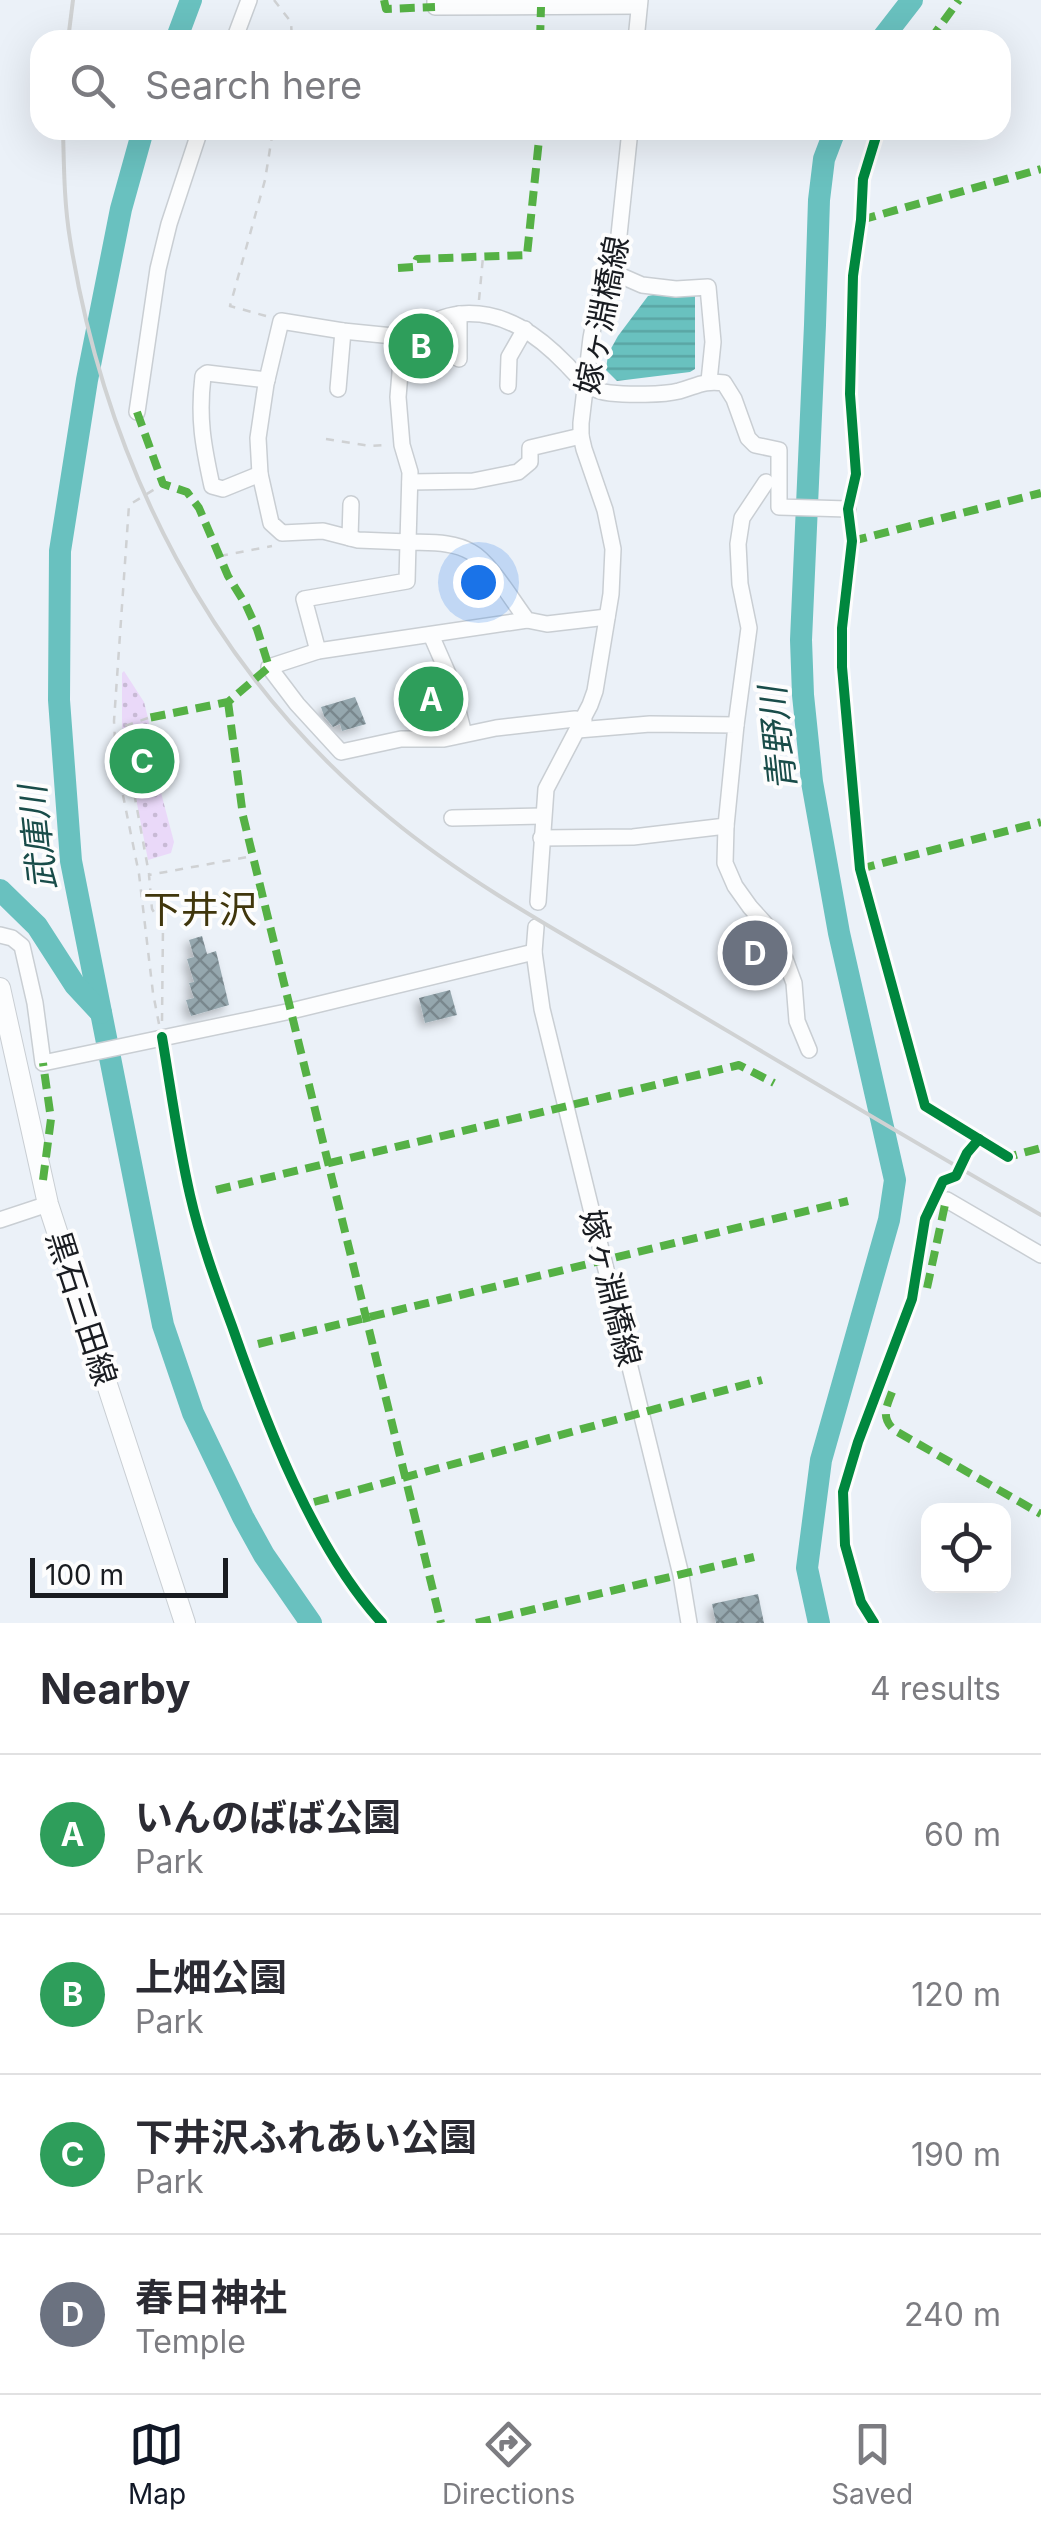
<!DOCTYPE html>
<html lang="en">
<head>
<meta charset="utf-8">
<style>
	:root { --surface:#fff; --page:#f2f2f3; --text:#2b2b33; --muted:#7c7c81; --line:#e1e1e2; --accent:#111827 }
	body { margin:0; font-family:Inter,"Noto Sans JP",sans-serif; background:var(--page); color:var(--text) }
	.controls { position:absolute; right:30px; bottom:30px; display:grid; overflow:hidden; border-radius:20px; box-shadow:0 10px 40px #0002 }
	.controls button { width:90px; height:90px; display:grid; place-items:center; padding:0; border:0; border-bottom:2px solid var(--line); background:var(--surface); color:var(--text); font:50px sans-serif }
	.scale { position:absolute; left:30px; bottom:25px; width:198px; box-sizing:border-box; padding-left:10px; border:5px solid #191c21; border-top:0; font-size:28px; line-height:35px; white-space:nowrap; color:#191c21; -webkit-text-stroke:8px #fdfdfd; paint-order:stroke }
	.you { position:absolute; left:478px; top:582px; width:35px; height:35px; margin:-25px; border:8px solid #fff; border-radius:50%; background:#1a73e8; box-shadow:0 0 0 15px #1a73e833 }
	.badge { display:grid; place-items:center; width:65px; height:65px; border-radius:50%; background:var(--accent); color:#fff; font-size:32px; font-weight:700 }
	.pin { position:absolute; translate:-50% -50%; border:5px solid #fff; box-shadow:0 2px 10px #0006 }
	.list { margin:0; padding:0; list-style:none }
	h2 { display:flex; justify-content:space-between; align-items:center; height:130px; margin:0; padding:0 40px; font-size:42px }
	h2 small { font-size:32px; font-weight:400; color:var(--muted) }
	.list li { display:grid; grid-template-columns:65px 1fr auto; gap:30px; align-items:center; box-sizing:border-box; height:160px; padding:0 40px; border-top:2px solid var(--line) }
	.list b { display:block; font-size:38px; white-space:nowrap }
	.list p { margin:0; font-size:32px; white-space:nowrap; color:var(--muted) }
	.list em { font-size:32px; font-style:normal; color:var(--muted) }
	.icon { flex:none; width:55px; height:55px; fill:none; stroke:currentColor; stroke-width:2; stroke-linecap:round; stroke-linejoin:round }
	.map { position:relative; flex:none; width:1041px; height:1623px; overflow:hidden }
	.search { position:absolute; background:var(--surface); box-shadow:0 10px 40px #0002; left:30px; right:30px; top:30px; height:110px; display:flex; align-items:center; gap:25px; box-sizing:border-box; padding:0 35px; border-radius:30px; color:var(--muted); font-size:38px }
	.sheet { height:770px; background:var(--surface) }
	nav { display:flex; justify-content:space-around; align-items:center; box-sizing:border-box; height:140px; border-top:2px solid var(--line); background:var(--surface); font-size:28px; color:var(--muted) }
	nav a { display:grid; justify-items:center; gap:5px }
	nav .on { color:var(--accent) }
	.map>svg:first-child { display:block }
	.grass { fill:url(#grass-dots) }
	.water { fill:url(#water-rules) }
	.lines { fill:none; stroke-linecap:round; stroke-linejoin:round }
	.river { stroke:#69c1bf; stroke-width:22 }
	.building { fill:url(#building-cross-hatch); filter:url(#shadow) }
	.minor-casing { stroke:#c9ced3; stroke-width:18 }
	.major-casing { stroke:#c9ced3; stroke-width:22 }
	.path { stroke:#cfd1d3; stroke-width:2.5; stroke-dasharray:8 8; stroke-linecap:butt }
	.minor { stroke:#fcfdfe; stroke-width:15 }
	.major { stroke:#fcfdfe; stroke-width:20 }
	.rail { stroke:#d0d2d3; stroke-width:4 }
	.quiet { stroke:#55b145; stroke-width:8; stroke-dasharray:15 8; stroke-linecap:butt }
	.cycleway-casing { stroke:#fdfdfd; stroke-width:16 }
	.cycleway { stroke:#00873e; stroke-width:10 }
	.labels { text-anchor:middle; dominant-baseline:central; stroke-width:8; stroke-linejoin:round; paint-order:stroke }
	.street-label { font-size:32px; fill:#191c21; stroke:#fdfdfd }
	.water-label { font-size:35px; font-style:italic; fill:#194c49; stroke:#fdfdfd }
	.quarter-label { font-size:38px; fill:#40360c; stroke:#fdfdfd }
</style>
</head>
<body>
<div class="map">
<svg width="1041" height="1623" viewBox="0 0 1041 1623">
	<defs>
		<pattern id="grass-dots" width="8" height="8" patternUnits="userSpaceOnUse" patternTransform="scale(2.5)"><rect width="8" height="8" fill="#ead9f9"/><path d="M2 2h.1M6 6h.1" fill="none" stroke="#c8bad5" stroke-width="1.8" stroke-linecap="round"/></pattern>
		<pattern id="water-rules" width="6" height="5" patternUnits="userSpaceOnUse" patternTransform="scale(2.5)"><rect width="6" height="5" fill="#69c1bf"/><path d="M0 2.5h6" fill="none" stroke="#5aa5a4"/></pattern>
		<pattern id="building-cross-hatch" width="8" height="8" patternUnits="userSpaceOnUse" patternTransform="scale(2.5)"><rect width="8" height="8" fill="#95a7ae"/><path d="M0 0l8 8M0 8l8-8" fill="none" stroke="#79878d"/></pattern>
		<filter id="shadow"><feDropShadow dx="-4.5" dy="4.5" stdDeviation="5" flood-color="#0004"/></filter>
	</defs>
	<rect width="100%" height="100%" fill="#ebf1f8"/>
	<!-- grass -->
	<polygon class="grass" points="124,671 144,702 148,718 159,785 174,842 171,853 148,860 122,727 122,673"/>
	<!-- water -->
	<polygon class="water" points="658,294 695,296 695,369 690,372 617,381 606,370 608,354 618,336 648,296"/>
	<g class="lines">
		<!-- river -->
		<g class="river">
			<polyline points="176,40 191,0"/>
			<polyline points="881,40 912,0"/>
			<polyline points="143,130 121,209 87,380 60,551 59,700 71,861 163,1325 193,1413 243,1517 264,1555 311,1623"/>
			<polyline points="0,890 37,926 75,985 101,1013"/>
			<polyline points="819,1623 807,1568 821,1460 889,1220 895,1180 839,933 812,782 803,695 801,640 815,325 819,200 824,159 835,130"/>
		</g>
	</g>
	<!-- building -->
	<g class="building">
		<polygon points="355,697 366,724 342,731 340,724 333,727 324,716 321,707"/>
		<polygon points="202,936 207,954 216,951 229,1005 191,1016 186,1000 194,998 189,983 194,982 187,959 194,957 189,940"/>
		<polygon points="450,990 457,1015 425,1023 419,998"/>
		<polygon points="758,1594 764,1623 716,1623 712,1604"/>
	</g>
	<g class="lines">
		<!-- minor casing -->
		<g class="minor-casing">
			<g id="minor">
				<polyline points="435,0 435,7 639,6"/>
				<polyline points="234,40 249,0"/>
				<polyline points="636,40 640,0"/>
				<polyline points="610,271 642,285 676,289 708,287 713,342 709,381"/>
				<polygon points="281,321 343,331 403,337 398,397 402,445 410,472 408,542 358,540 323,531 282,533 271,523 260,474 258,438 266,384"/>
				<path d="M403,337C421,328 440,316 460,314C504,310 538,335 567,365C580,379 590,391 610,393C628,395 663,395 679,391C697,386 704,380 724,383L734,399L748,438L755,445L779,450V507L848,509"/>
				<polyline points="459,359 459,314"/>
				<polyline points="508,386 509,357 525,329"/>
				<polyline points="338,389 343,331"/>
				<polyline points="137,412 158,269 169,224 200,130"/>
				<path d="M260,474L223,489L212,486C203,445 198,418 203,376L207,373L267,380"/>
				<polyline points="410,482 473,481 518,472 530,462 530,448 581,436"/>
				<polyline points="350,538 351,504"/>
				<polyline points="527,620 318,651 269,667 297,704 341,752 401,739 444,739 496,728 575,719 584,720"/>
				<polyline points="431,635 449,676 464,734"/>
				<path d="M318,651L304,599L407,581L408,542C428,543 453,541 471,552C490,562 513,602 527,620L547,624L607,617"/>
				<polyline points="736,725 749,628 740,584 738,544 742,518 766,482"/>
				<polyline points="452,818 543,816"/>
				<polyline points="726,826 725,863 735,886 750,907 777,937 794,983 797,1021 809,1050"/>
				<polyline points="541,838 633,837 726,826 736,725 650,724 578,730"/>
				<polyline points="538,902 546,789 590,705 595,691 611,594 613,549 605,510 584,449 581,436 581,423 591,338 596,312 619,235 630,130"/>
				<polyline points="536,927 534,952 542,1009 681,1575 689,1623"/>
				<polyline points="0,935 12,938 22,946 35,1003 43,1063 291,1011 534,952"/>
				<polyline points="947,1200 1041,1255"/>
				<polyline points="0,1220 48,1204"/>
			</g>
		</g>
		<!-- major casing -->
		<g class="major-casing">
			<polyline id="major" points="0,988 48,1204 185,1623"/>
		</g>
		<!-- path -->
		<g class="path">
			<polyline points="274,0 291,22 292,40"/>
			<polyline points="479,300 483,257"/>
			<polyline points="266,316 230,306 265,180 273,130"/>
			<polyline points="326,439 371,446 386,445"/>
			<polyline points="220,556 272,546"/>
			<polyline points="148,718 122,727 149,874"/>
			<polyline points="752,933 753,945"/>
			<polyline points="162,1021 163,926 152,909 149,875 253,856"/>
			<polyline points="159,1024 153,993 139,874 116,761 114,721 129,505 163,484"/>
			<path d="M164,1051C173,1099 179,1147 190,1194C199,1238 216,1282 231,1325C265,1421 313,1548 382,1623"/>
		</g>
		<!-- minor -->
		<use href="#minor" class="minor"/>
		<!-- major -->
		<use href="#major" class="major"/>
		<!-- rail -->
		<g class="rail">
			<polyline points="68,40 73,0"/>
			<path d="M63,130C64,166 64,203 70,239C106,464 211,673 390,818C476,889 576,941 672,998C795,1071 917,1144 1041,1215"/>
		</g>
		<!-- quiet -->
		<g class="quiet">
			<polyline points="384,0 386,9 435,7"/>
			<polyline points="540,40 541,7"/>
			<polyline points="930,40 959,0"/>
			<polyline points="861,220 1041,169"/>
			<polyline points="398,268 414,267 417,259 527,255 540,130"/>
			<polyline points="137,412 163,484 187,492 199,508 228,576 246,605 257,629 269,667 228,702 148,718"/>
			<polyline points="852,541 1041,493"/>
			<polyline points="228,702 243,816 441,1623"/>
			<polyline points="860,869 1041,822"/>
			<polyline points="1003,1154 1008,1157 1041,1148"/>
			<polyline points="43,1180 51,1119 43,1063"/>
			<polyline points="216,1190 739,1065 774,1083"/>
			<polyline points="927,1288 946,1200"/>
			<polyline points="258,1344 848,1201"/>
			<path d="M892,1392C886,1408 881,1417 894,1430L1041,1514"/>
			<polyline points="314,1502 762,1380"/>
			<polyline points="476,1623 754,1557"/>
		</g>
		<!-- cycleway casing -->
		<g class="cycleway-casing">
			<g id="cycleway">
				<polyline points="878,130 863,179 861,220 853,276 850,394 856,474 848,509 852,541 842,628 842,667 860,869 925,1106 1008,1157"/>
				<path d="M162,1037C171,1090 178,1143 190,1195C200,1239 216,1283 232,1326C265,1421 313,1548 382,1623"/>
				<polyline points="874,1623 861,1602 845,1545 843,1492 858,1442 912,1299 925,1219 943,1181 956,1176 967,1153 979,1139"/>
			</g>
		</g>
		<!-- cycleway -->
		<use href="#cycleway" class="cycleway"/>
	</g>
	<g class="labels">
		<!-- street labels -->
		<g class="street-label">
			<text transform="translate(602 315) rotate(-79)">嫁ヶ淵橋線</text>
			<text transform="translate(611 1288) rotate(76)">嫁ヶ淵橋線</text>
			<text transform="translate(82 1308) rotate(72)">黒石三田線</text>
		</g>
		<!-- water labels -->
		<g class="water-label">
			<text transform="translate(777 739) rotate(-96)">青野川</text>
			<text transform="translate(37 838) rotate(-96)">武庫川</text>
		</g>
		<!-- quarter labels -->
		<g class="quarter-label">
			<text x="200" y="909">下井沢</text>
		</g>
	</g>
</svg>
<div class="controls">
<button><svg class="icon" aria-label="locate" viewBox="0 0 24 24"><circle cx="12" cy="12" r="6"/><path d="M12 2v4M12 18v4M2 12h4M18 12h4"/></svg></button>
</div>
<div class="scale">100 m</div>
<div class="you"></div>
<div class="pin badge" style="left:431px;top:699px;background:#2e9e5b">A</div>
<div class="pin badge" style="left:421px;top:346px;background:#2e9e5b">B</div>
<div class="pin badge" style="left:142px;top:761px;background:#2e9e5b">C</div>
<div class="pin badge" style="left:755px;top:953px;background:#6b7280">D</div>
<div class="search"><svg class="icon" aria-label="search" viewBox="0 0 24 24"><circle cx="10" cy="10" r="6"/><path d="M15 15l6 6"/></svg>Search here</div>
</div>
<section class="sheet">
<h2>Nearby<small>4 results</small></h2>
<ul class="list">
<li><span class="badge" style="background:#2e9e5b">A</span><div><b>いんのばば公園</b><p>Park</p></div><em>60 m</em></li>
<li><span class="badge" style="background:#2e9e5b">B</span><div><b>上畑公園</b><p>Park</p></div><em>120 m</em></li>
<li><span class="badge" style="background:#2e9e5b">C</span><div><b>下井沢ふれあい公園</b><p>Park</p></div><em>190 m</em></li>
<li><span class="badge" style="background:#6b7280">D</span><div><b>春日神社</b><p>Temple</p></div><em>240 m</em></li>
</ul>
</section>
<nav>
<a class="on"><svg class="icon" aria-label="map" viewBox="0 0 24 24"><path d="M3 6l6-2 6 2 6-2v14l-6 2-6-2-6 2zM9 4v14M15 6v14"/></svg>Map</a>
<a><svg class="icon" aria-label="directions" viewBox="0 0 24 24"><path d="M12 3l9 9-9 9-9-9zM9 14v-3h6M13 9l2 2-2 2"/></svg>Directions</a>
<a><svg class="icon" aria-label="saved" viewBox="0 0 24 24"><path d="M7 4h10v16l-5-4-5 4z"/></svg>Saved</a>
</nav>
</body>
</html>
